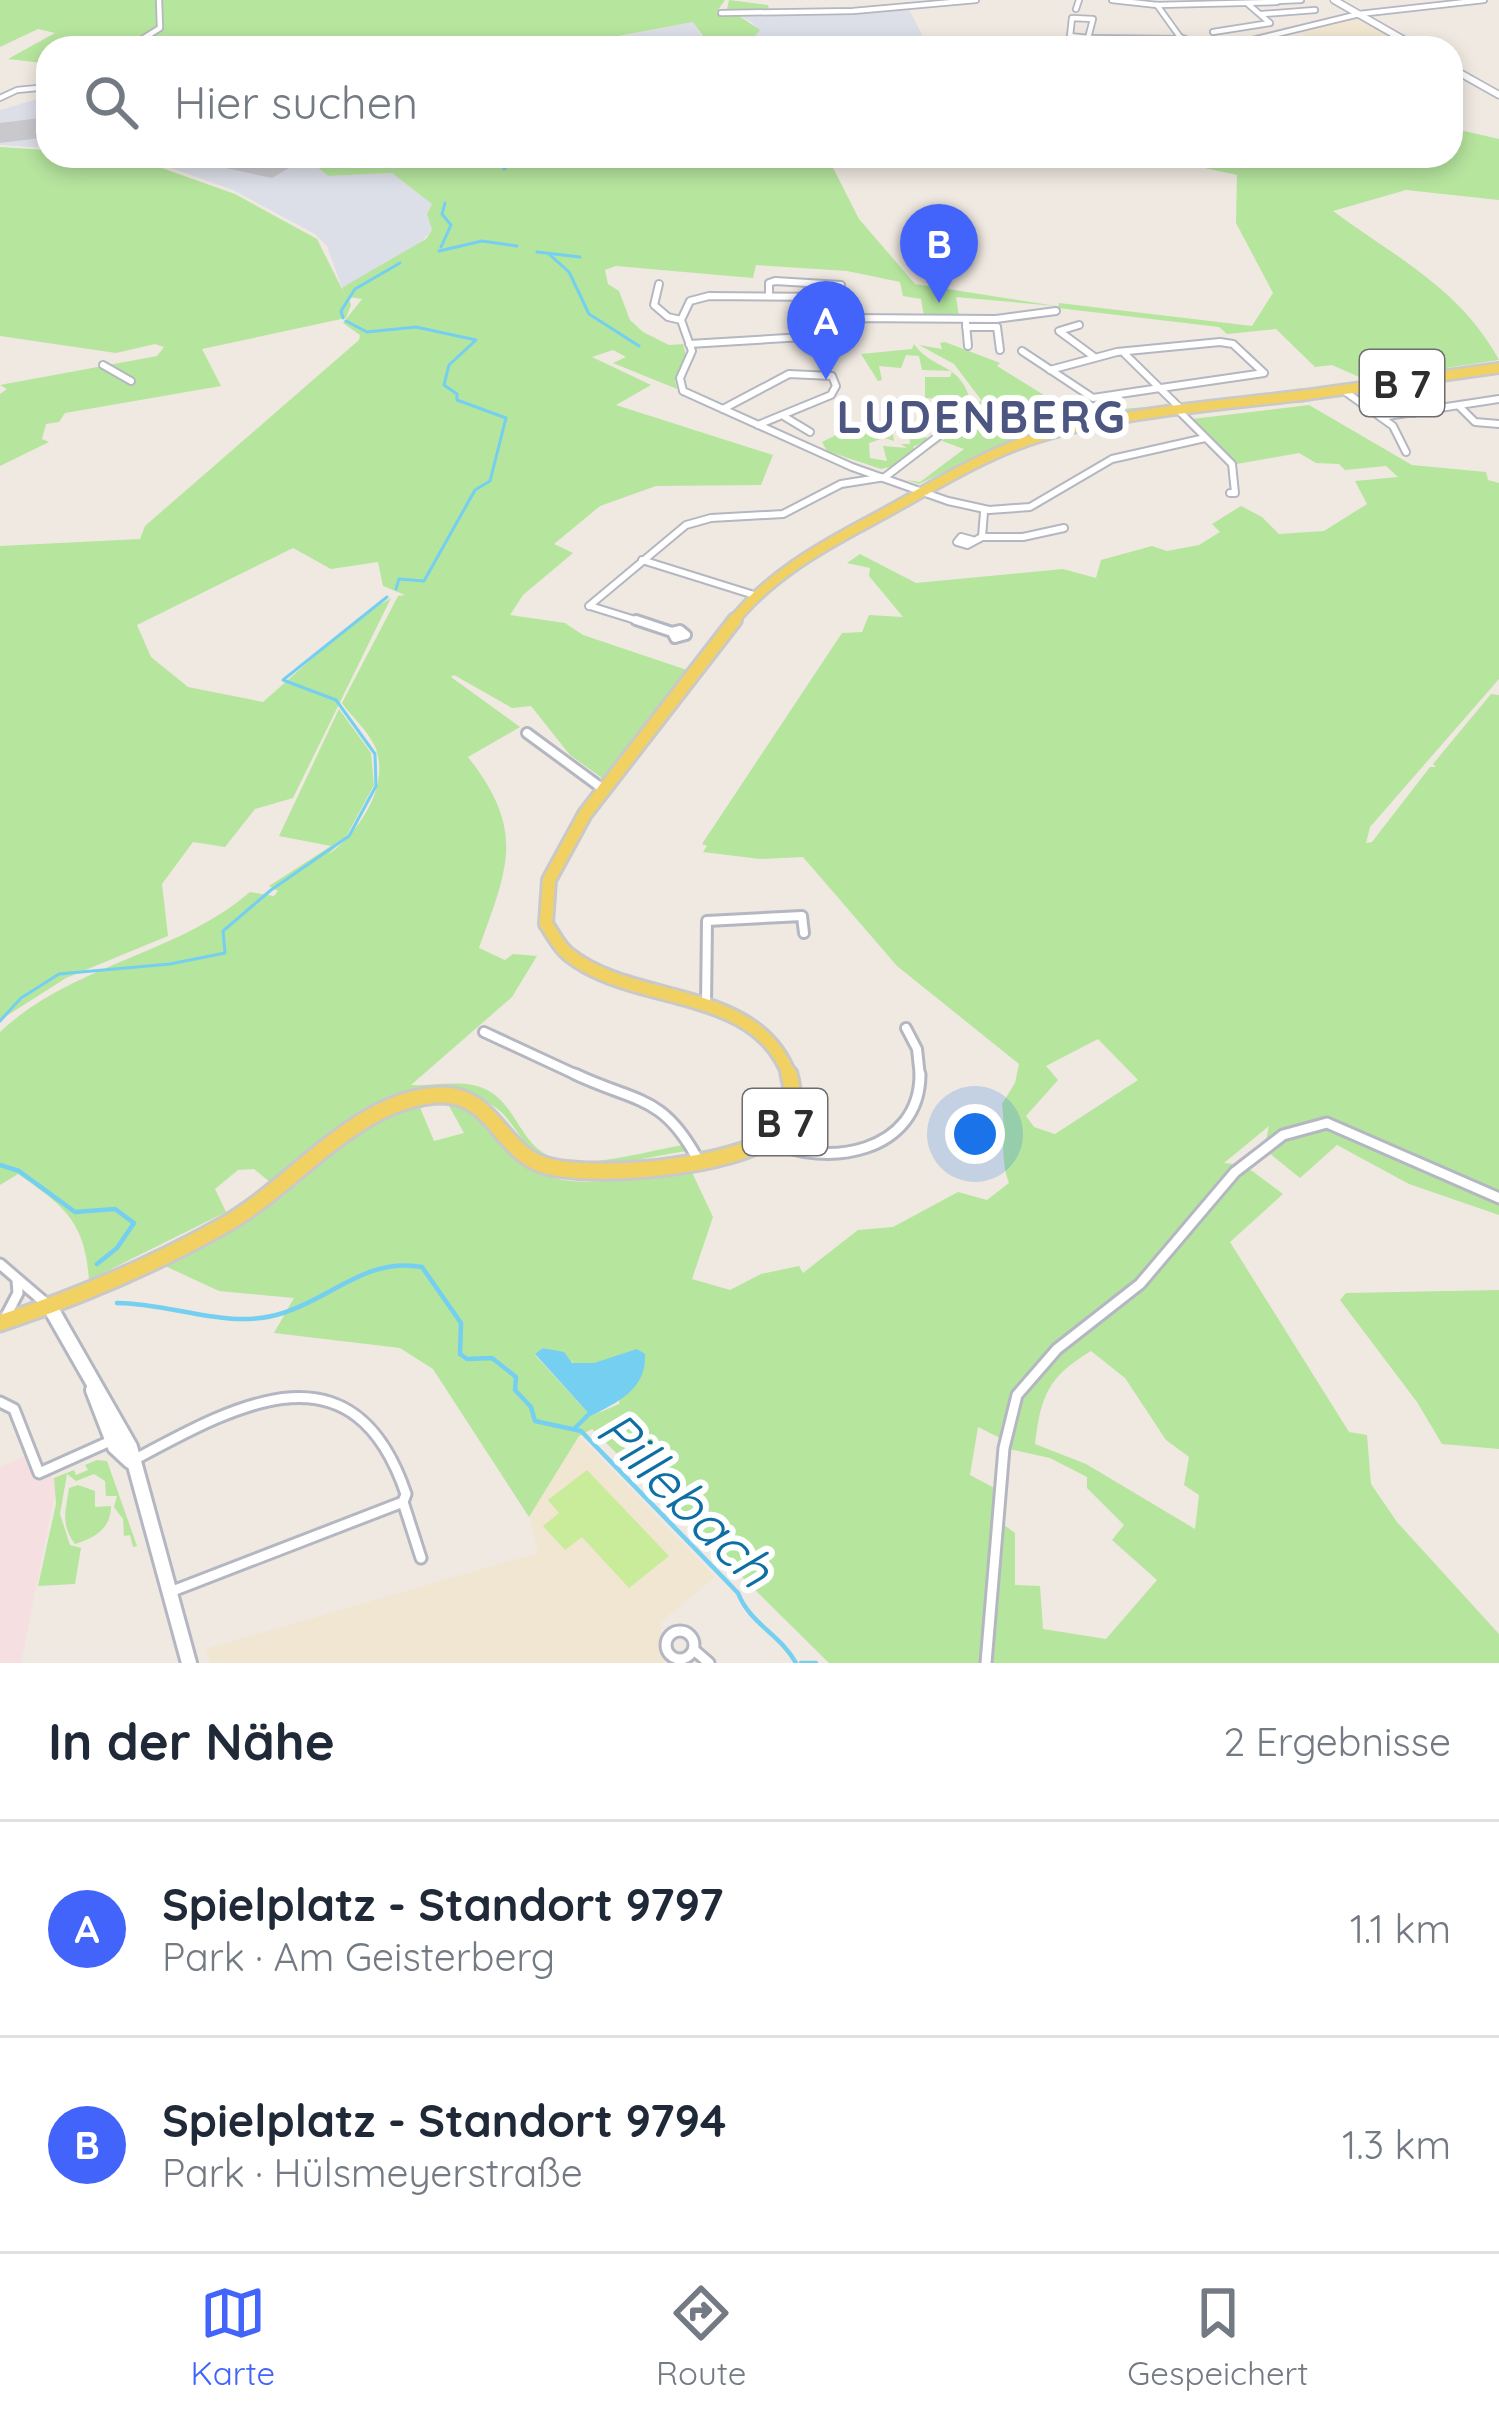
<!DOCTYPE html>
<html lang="de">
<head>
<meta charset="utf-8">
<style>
	:root { --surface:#fff; --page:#f6f6f7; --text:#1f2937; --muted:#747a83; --line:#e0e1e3; --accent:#4264fb }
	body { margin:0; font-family:Quicksand,sans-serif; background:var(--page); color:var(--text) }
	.you { position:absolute; left:975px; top:1134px; width:42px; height:42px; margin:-30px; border:9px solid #fff; border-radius:50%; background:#1a73e8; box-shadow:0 0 0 18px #1a73e833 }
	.badge { display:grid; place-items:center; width:78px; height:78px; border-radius:50%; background:var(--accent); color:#fff; font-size:39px; font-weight:700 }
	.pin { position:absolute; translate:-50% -99px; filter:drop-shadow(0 3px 6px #0008) }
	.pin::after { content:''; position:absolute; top:63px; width:42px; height:36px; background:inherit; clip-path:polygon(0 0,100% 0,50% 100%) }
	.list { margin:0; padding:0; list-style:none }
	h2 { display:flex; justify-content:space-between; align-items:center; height:156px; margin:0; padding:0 48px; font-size:51px }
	h2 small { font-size:39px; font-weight:400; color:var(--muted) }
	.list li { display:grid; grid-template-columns:78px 1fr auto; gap:36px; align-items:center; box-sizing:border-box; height:216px; padding:0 48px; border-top:3px solid var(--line) }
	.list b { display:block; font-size:45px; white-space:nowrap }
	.list p { margin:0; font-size:39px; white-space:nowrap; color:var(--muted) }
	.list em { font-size:39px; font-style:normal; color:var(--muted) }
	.icon { flex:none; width:66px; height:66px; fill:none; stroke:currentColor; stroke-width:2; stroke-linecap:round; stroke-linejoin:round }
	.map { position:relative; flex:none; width:1499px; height:1663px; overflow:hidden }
	.search { position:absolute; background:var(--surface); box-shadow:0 6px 18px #0003; left:36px; right:36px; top:36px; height:132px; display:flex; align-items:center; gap:30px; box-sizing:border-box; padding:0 42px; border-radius:36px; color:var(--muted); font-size:45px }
	.sheet { height:588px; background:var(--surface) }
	nav { display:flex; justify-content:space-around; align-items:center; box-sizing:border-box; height:168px; border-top:3px solid var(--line); background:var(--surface); font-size:33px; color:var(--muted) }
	nav a { display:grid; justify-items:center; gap:6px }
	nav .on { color:var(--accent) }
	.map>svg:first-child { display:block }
	.education { fill:#f0e6d1 }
	.medical { fill:#f5dfe0 }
	.airport { fill:#dcdee8 }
	.green { fill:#b6e59e; fill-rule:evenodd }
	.pitch { fill:#c9ec9a }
	.water { fill:#75cff0 }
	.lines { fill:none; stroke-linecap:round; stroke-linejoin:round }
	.stream-far1 { stroke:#75cff0; stroke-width:3 }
	.stream { stroke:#75cff0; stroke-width:4.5 }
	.runway { fill:#c9c8cc; fill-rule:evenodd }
	.minor-far3-casing { stroke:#b4b7c1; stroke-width:8 }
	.minor-far2-casing { stroke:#b4b7c1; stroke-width:10 }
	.minor-far1-casing { stroke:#b4b7c1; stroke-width:14 }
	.minor-casing { stroke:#b4b7c1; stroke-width:15 }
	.tertiary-casing { stroke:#b4b7c1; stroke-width:9 }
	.secondary-casing { stroke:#b4b7c1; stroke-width:20 }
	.primary-far2-casing { stroke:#c9c9c9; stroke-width:14 }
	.primary-far1-casing { stroke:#c9c9c9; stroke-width:18 }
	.primary-casing { stroke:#c9c9c9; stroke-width:21 }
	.minor-far3 { stroke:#fff; stroke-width:4.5 }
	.minor-far2 { stroke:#fff; stroke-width:6 }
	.minor-far1 { stroke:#fff; stroke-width:8 }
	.minor { stroke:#fff; stroke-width:9 }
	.tertiary { stroke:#fff; stroke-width:6 }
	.secondary { stroke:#fff; stroke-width:14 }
	.primary-far2 { stroke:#f2d163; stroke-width:9 }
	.primary-far1 { stroke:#f2d163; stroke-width:12 }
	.primary { stroke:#f2d163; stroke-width:15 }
	.labels { text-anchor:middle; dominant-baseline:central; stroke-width:12; stroke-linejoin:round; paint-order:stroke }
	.shield { fill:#fff; stroke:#6d6d6d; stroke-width:3 }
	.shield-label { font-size:39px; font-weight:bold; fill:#2e2e2e }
	.far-district-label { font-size:45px; font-weight:bold; letter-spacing:3px; fill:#4d5680; stroke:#fff }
	.near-water-label { font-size:54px; font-style:italic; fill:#0d6fa3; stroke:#fff }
</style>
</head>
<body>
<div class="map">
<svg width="1499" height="1663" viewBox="0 0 1499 1663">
	<rect width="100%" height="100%" fill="#efe9e1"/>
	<!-- education -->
	<g class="education">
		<polygon points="1358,18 1397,41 1367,48 1327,48 1298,31"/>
		<polygon points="579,1436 715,1577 660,1623 664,1663 210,1663 206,1649 538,1553 529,1517"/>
	</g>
	<!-- medical -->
	<polygon class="medical" points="27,1455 53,1478 56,1487 21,1663 0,1663 0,1467"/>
	<!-- airport -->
	<g class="airport">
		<polygon points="907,6 929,48 561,48 693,22 701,35 751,41 753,23 736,14"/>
		<polygon points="48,96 48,148 0,145 0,110"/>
		<polygon points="137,156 304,156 328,176 392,173 432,204 427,214 432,230 416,248 342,288 327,246 315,234 233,190"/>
	</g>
	<!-- green -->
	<g class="green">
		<polygon points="0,0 158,0 159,27 139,43 163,27 160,0 725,0 716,13 726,14 729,0 768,5 770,13 736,14 760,30 751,41 705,39 693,22 555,48 130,48 134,44 118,48 48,48 48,74 38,73 43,63 8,59 55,33 38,29 0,47"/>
		<path d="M1451,128L1499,139V200L1406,190L1333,211C1395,257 1460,288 1499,360L1366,380L1332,365L1315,367L1276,329L1227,334L1219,327L1058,308L1059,303L1252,326L1273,293L1236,223L1237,175L1150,156H1451Z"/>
		<path d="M0,147L48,150V156L131,157L235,194L317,239L346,297L342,288L350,283L426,239L432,230L427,214L432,204L392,173L328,176L304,156H827L859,219L915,284L1056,306L956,297L959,317L924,316L921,299L903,296L900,282L847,271L756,265L753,278L616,266L605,270L608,284L619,291L630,320L643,332L669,345L683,344L687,360L675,380L677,389L613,363L626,357L613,350L592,357L651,385L616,405L773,455L761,485L656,486L600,506L554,544L573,553L523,595L510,615L565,623L583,635L687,670L602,778L570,755L531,706L512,708L454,675L451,677L520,727L468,757C526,831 508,867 479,948L505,960L513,954L537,956L512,997L411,1085C429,1086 453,1081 473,1085C517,1094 516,1145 554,1158C585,1170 651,1150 684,1145L687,1151C644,1157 583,1176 542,1157C521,1147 513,1117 492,1105C406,1052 322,1140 262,1192L270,1182L254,1169L238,1170L215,1189L226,1212L89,1280C85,1221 64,1206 18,1174L0,1185V1032C72,964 177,955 250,892L274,896L278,891L269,886L331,846L279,836L339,709L371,753L374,785L347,835L328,855C357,834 390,788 376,749C371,734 352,717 342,703L398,596L405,595L383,586L378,562L331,569L293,548L137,625L151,657L188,687L263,702L358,618L391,598L293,798L255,809L225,847L193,842L162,884L168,936L66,978L0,1020V546L140,539L145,526L359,340L360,335L343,323L362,299L348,297L351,305L346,318L202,349L221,386L65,413L59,422L46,424L42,439L49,442L0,466V394L7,389L0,385L157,356L164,347L155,344L116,353L0,336Z"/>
		<polygon points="945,342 1000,363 997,366 1073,413 1170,405 999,447 919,484 907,480 920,482 964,449 942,441 897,469 946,438 950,410 982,401 954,364 919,345 942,349 940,343"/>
		<path d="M914,344C933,371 960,361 971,402L953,407L947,399L925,398V377H950L952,371L922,370L919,356L906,355L901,368L879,366L882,380L878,381L861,354L912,349Z"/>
		<path d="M1309,405L1412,465L1486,472L1488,480L1499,483V679L1370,827L1366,843L1372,842L1430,767H1436L1433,764L1491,694L1499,695V1215L1409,1184L1337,1145L1300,1178L1264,1149L1269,1126L1224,1163L1244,1165L1283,1194L1230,1242L1349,1432L1367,1435L1371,1484L1397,1522L1499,1634V1663H829L592,1429L579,1436L529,1517L433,1369L400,1348L274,1333L294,1298L219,1291L165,1266L269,1207L366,1126L419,1105L434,1141L464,1133L448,1104C486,1111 500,1146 529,1167C570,1196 644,1174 690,1168L713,1217L692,1279L730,1290L761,1274L799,1266L803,1273L858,1230L893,1227L958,1192L987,1200L1009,1183C999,1156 1006,1132 1002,1104L1015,1083L1019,1064L897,966L803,857L760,859L703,852L707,846L702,844L842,633L862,632L869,615L903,617L869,576L870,568L847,563L860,554L916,583L1063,569L1096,578L1101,560L1152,546L1167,551L1199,545L1220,532L1212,524L1241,506L1262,517L1279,534L1324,531L1367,504L1355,481L1398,477L1386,466L1345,470L1339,464L1316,463L1299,453L1237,464L1192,419ZM1098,1039L1138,1080L1055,1134L1034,1127L1026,1116L1058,1080L1046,1066ZM543,1348C558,1349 558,1357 571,1362C587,1368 609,1360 624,1356L619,1404L591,1416L535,1355ZM1091,1351L1125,1378L1166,1440L1189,1457L1184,1485L1199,1495L1195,1529L1086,1464L1035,1444C1041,1395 1048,1377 1091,1351ZM978,1427L1000,1438L1009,1449L1050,1458L1087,1477V1488L1124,1525L1112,1540L1157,1580L1106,1639L1043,1629L1040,1586L1015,1585V1533L1000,1522L996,1489L970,1475Z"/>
		<polygon points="874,416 882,430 893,424 900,427 892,428 894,441 875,435 881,439 869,443 870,458 887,461 883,446 907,448 901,444 910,444 909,429 929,439 913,447 916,450 887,473 890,467 881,469 827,451 822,442"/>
		<polygon points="1499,1290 1499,1449 1442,1444 1417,1402 1340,1300 1346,1293"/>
		<polygon points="97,1460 107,1461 137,1546 133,1547 130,1535 124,1536 123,1519 114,1507 117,1496 106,1496 105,1481 94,1474 76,1481 67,1474 60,1514 70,1545 81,1548 75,1584 38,1586 56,1504 54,1478 74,1470 76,1475 88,1470 85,1465"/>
		<path d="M78,1485L95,1491V1507L111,1506C111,1530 93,1538 75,1544C60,1524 66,1510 69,1488Z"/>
	</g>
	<!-- pitch -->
	<polygon class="pitch" points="587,1470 669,1556 629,1588 582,1537 565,1550 543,1526 559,1513 548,1500"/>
	<!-- water -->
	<path class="water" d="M543,1348L564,1352L572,1363H594L637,1349L645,1354C647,1389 618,1402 591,1416L535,1354Z"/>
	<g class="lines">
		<!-- stream-far1 -->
		<g class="stream-far1">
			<polyline points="504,169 519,156"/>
			<polyline points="441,247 451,225 442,214 445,203"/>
			<polyline points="439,251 482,241 517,246"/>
			<polyline points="537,252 580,257"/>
			<polyline points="550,255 569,272 589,314 639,346"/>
			<polyline points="343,318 341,311 355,289 400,263"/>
			<polyline points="346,321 367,332 416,327 476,340 449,365 444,385 457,394 457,400 506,418 490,481 475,490 424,581 399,579 396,589"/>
			<polyline points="0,1021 21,998 59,974 170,964 225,953 223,931 271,890 349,836 376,786 375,754 336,700 283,680 387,597"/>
		</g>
		<!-- stream -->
		<g class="stream">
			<polyline points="0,1165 19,1171 75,1212 115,1209 134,1223 117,1248 97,1264"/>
			<path d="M117,1303C173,1303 228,1331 283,1313C333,1297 367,1257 422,1267L461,1323L460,1354L467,1359L492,1358L516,1377L515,1390L531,1407L535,1421L581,1431L738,1593C750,1624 781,1635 796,1663"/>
			<polyline points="574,1429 589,1414"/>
			<polyline points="801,1663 816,1663"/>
		</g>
		<!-- runway -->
		<g class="runway">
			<polygon points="710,37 721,40 724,48 682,48 686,42"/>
			<polygon points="48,117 48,137 0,143 0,123"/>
			<polygon points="197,156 263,156 284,161 289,168 272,178 202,163"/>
		</g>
		<!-- minor-far3 casing -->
		<g class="minor-far3-casing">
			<g id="minor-far3">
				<polyline points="1112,0 1157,5 1277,2"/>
				<polyline points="1276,1 1301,0"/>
				<polyline points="1157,5 1180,37 1201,45 1232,45 1359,14 1484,0"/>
				<polyline points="1076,9 1079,0"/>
				<polyline points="721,13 853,11 976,0"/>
				<polyline points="1262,14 1315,10"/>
				<polygon points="1072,18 1093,19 1088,38 1070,36"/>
				<polyline points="1213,32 1270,23 1248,4"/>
				<polyline points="1088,38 1182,39"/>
				<polyline points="128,48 160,28 159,0"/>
				<polyline points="1085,48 1088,38"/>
				<polyline points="0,98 17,90 48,87"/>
			</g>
		</g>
		<!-- minor-far2 casing -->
		<g class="minor-far2-casing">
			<g id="minor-far2">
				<polyline points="659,284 654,305 668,317 681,320"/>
				<polyline points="769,296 769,283 775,281 841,285 836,297 709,296 690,301 681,320 692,351 680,378 683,391 852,467 948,501 989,510 1030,507 1112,459 1205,438"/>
				<polyline points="966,323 968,346"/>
				<polyline points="1079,325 1059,331 1093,356"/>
				<polyline points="966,327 997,327"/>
				<polyline points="997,327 1000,350"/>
				<polyline points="689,344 820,336 836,321 847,318 996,319 1056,311"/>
				<polyline points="1022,351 1093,398 1160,388"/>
				<polyline points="1125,354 1182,410"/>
				<polyline points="103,365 131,381"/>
				<polyline points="1050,370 1117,352 1220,342 1233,344 1264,373 1161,388"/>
				<polyline points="1343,390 1393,426 1406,452"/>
				<polyline points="1459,406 1475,422 1499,424"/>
				<polyline points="723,409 789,374 832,376 836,386 831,395 758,425"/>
				<polyline points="1178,410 1232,464 1235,493 1230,493"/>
				<polyline points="1414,413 1411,407 1433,408"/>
				<polyline points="785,417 810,432"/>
				<polyline points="1381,417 1499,399"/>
				<polyline points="984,512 982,537 1023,537 1064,528"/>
				<polyline points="972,540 961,537 957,542 967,545 982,537"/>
				<polyline points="642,560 754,595"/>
				<polyline points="589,606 686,525 711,518 783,514 841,484 885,477 945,431 947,409"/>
				<polyline points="590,606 645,623"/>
			</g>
		</g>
		<!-- minor-far1 casing -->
		<g class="minor-far1-casing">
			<g id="minor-far1">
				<polyline points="636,620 672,632"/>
				<polygon points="680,630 686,635 675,638 672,632"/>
				<polyline points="527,733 603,789"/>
				<polyline points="706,1005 707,921 802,916 804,933"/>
				<polyline points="906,1028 917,1049 920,1077"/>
				<polyline points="484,1032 581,1077"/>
			</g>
		</g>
		<!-- minor casing -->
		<g class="minor-casing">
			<g id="minor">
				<path d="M575,1074C636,1103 662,1094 697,1158"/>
				<path d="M769,1140C826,1169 920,1153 920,1074"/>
				<polyline points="0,1264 49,1306"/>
				<polyline points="6,1316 18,1293 17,1280"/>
				<polyline points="0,1402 14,1409 39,1473 115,1439"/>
				<path d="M132,1461C236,1405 353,1338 406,1494L403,1502L421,1558"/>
				<polyline points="170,1592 403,1502"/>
				<circle cx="680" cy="1645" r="14"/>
				<polyline points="694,1650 709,1663"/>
				<polyline points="986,1663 1004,1448 1017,1395 1057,1349 1140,1284 1235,1172 1283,1135 1327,1123 1499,1198"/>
			</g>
		</g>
		<!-- tertiary casing -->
		<g class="tertiary-casing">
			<g id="tertiary">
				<polyline points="1334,0 1418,48"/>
				<polyline points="1451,68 1499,95"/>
			</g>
		</g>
		<!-- secondary casing -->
		<g class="secondary-casing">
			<g id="secondary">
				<polyline points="50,1307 130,1447 189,1663"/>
				<polyline points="93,1390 115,1447 130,1461"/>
			</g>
		</g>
		<!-- primary-far2 casing -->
		<g class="primary-far2-casing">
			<g id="primary-far2">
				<polyline points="1298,396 1499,368"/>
				<path d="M732,623C768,577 819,548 870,521C926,491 982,454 1042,436C1127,411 1217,406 1304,395"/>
			</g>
		</g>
		<!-- primary-far1 casing -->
		<g class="primary-far1-casing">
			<path id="primary-far1" d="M735,620L585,814L549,880L546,924C553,934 559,947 568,954C633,1007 757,984 790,1077"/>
		</g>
		<!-- primary casing -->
		<g class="primary-casing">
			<path id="primary" d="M0,1323C78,1297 154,1265 226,1224C295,1185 360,1095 443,1095C494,1096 501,1152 544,1165C590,1180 741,1167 776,1133C793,1117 795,1096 789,1074"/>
		</g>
		<!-- minor-far3 -->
		<use href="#minor-far3" class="minor-far3"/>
		<!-- minor-far2 -->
		<use href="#minor-far2" class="minor-far2"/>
		<!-- minor-far1 -->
		<use href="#minor-far1" class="minor-far1"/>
		<!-- minor -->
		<use href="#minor" class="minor"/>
		<!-- tertiary -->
		<use href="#tertiary" class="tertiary"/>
		<!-- secondary -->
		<use href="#secondary" class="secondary"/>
		<!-- primary-far2 -->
		<use href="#primary-far2" class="primary-far2"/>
		<!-- primary-far1 -->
		<use href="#primary-far1" class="primary-far1"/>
		<!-- primary -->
		<use href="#primary" class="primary"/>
	</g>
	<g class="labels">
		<!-- shield labels -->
		<g class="shield">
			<rect x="1360" y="350" width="84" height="66" rx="9"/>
			<rect x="743" y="1089" width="84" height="66" rx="9"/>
		</g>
		<g class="shield-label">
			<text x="1402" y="383">B 7</text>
			<text x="785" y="1122">B 7</text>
		</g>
		<!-- far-district labels -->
		<g class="far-district-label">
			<text x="982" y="416">LUDENBERG</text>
		</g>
		<!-- near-water labels -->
		<g class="near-water-label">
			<text transform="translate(686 1498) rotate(45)">Pillebach</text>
		</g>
	</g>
</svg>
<div class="you"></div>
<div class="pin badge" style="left:826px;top:380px">A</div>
<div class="pin badge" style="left:939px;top:303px">B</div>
<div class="search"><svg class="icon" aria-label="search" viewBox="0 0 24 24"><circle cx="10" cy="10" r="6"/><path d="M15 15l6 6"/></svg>Hier suchen</div>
</div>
<section class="sheet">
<h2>In der Nähe<small>2 Ergebnisse</small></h2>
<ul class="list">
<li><span class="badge">A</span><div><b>Spielplatz - Standort 9797</b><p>Park · Am Geisterberg</p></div><em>1.1 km</em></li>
<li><span class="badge">B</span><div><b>Spielplatz - Standort 9794</b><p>Park · Hülsmeyerstraße</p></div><em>1.3 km</em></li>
</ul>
</section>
<nav>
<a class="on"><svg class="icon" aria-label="map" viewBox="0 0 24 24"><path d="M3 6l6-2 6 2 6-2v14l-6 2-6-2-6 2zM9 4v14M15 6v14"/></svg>Karte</a>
<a><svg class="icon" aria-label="directions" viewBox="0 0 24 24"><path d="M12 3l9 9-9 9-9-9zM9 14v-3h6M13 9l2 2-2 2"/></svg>Route</a>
<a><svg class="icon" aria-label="saved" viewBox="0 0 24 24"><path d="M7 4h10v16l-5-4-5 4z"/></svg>Gespeichert</a>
</nav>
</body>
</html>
